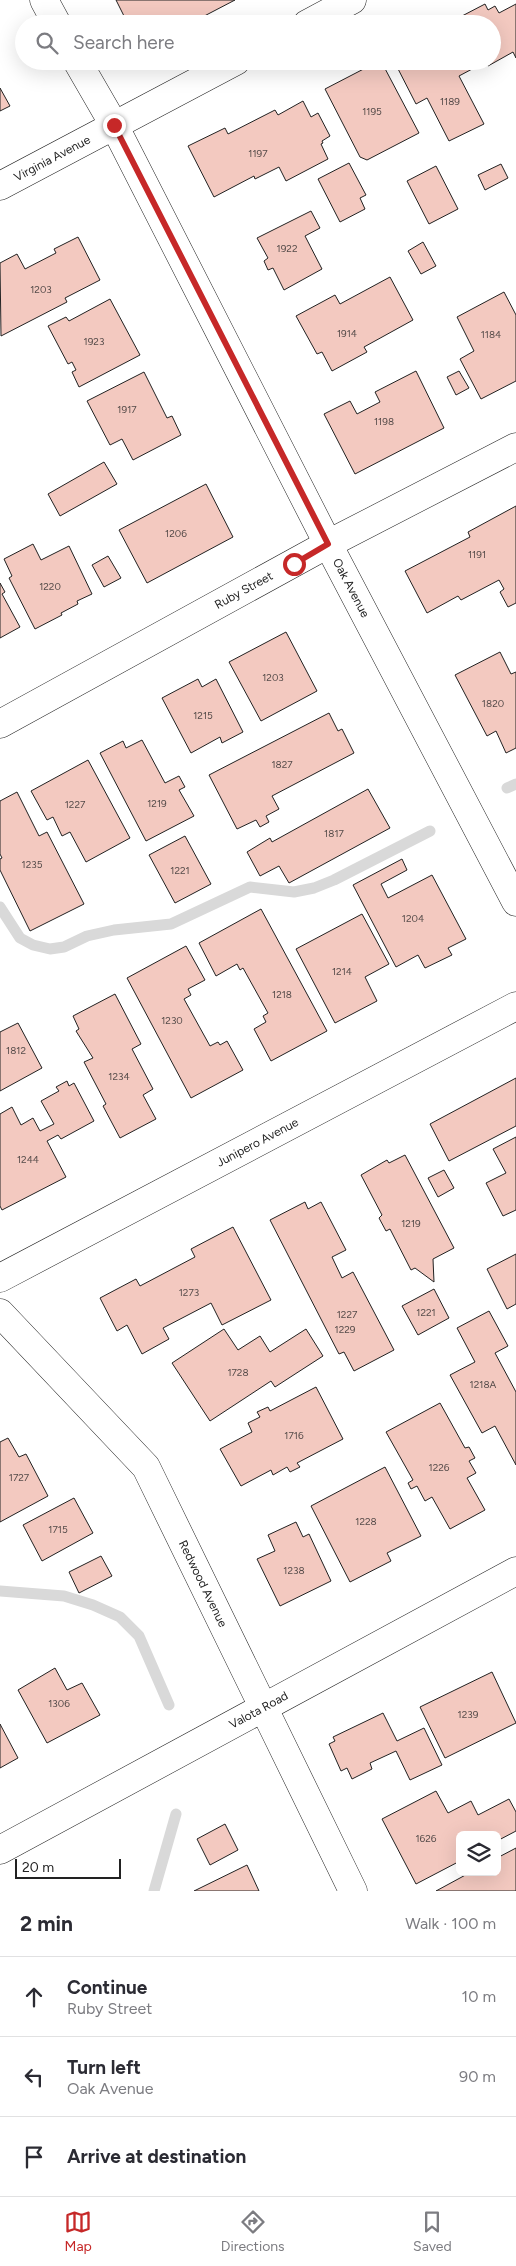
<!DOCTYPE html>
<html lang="en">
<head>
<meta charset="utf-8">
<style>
	:root { --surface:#fff; --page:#f2f2f3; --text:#2b2b33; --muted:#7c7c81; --line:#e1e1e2; --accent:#c62828 }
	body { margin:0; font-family:Figtree,sans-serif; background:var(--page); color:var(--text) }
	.controls { position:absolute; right:15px; bottom:15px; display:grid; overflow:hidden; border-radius:8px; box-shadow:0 5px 20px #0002 }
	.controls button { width:45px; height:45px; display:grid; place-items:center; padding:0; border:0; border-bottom:1px solid var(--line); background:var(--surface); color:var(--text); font:25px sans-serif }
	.scale { position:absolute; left:15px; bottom:12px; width:106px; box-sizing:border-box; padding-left:5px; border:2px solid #222; border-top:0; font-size:14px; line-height:18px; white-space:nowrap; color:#222; -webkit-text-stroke:4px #fff; paint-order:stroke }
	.stop { position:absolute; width:15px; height:15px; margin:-11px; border:4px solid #c62828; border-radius:50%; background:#fff }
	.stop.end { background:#c62828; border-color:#fff; box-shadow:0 1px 5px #0008 }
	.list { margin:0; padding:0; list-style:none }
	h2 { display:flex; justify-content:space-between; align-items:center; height:65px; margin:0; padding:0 20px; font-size:21px }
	h2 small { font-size:16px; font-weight:400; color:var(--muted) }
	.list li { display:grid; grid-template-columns:32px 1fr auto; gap:15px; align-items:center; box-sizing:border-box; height:80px; padding:0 20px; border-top:1px solid var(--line) }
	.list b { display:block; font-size:19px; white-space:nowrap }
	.list p { margin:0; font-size:16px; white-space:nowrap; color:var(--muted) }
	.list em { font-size:16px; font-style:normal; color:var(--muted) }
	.icon { flex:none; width:28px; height:28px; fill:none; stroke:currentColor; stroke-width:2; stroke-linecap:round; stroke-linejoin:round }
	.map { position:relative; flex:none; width:516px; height:1891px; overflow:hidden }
	.search { position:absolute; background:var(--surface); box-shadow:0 5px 20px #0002; left:15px; right:15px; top:15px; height:55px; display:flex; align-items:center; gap:12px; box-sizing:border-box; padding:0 18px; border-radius:28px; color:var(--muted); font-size:19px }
	.sheet { height:305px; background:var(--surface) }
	nav { display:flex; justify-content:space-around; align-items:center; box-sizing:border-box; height:70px; border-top:1px solid var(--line); background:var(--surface); font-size:14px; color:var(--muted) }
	nav a { display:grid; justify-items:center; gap:2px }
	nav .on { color:var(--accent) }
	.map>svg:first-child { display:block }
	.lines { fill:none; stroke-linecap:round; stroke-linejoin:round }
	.stream { stroke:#d9d9d9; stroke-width:11 }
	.building { fill:#f3c9c0; stroke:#222 }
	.minor-casing { stroke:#222; stroke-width:29 }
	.minor { stroke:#fff; stroke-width:28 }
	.route { stroke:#c62828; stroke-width:6 }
	.labels { text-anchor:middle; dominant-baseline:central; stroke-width:4; stroke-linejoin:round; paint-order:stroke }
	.number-label { font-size:10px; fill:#564c4a }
	.street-label { font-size:12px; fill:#222; stroke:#fff }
</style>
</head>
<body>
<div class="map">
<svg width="516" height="1891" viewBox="0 0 516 1891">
	<rect width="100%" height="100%" fill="#fff"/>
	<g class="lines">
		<!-- stream -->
		<g class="stream">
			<polyline points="507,788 516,784"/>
			<polyline points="0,907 20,938 33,945 50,949 64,947 87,936 114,930 171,924 250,887 294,892 314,888 334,880 430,831"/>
			<polyline points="0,1591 64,1596 93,1605 120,1617 139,1636 169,1705"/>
			<polyline points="154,1891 176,1814"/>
		</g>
	</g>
	<!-- building -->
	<g class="building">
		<polygon points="116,0 235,0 189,24 128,24"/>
		<polygon points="485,4 488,10 495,6 499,13 516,4 516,58 513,52 488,66 486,61 492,61 492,24 466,24 462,16"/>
		<polygon points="379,61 381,61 419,133 367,160 360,157 325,89"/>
		<polygon points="394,61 470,61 474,68 459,76 484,124 449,141 427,98 416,104"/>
		<polygon points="0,88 10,106 0,111"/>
		<polygon points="303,101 311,117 318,113 330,136 322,141 323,143 321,144 328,159 286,181 279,167 255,179 254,176 214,197 188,146 225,128 228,134 275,110 278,115"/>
		<polygon points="349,163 366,195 360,198 365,209 340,222 318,179"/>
		<polygon points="501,164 508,178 485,190 478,175"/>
		<polygon points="436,166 458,209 429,224 407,181"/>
		<polygon points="311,211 320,228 305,236 322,269 284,290 273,268 268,270 264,261 268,258 257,238"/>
		<polygon points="78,237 100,280 65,298 67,302 1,336 0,263 17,254 25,269 56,253 54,249"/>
		<polygon points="423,242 436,266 421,274 408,251"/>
		<polygon points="390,277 413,320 364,347 367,352 332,371 322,352 317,354 296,316 335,295 340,304"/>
		<polygon points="504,292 516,315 516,381 481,399 460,359 474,351 457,317"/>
		<polygon points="110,299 140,355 79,387 72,372 76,370 72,362 68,364 48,326 66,317 69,321"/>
		<polygon points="416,371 444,428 355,474 324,414 350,401 357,414 380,402 375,392"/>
		<polygon points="459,371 469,388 456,395 447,377"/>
		<polygon points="144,372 167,418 172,416 181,435 133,460 122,439 110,445 87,401"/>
		<polygon points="104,462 117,484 60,516 48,494"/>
		<polygon points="206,484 233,537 147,583 119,530"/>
		<polygon points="516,506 516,603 508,607 500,592 504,589 499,580 461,600 458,596 427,613 405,571 470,537 468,532"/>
		<polygon points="33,544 41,560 69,546 92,594 77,601 78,604 61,613 62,615 35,629 9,578 12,576 4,559"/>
		<polygon points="108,556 121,578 104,587 92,565"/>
		<polygon points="0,583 5,592 2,594 20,627 0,638"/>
		<polygon points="286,632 317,691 261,721 229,662"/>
		<polygon points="500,652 511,674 516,672 516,748 506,753 496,731 487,736 455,675"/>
		<polygon points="198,679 202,687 216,679 243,732 222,743 220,737 191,753 162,698"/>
		<polygon points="329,713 338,731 342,729 354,753 272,796 279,809 266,816 269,822 260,827 256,820 237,829 209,775"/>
		<polygon points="142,740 165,783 179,776 185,787 179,790 194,816 146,841 100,753 123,741 126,748"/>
		<polygon points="88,760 130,838 86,862 70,832 62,836 53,817 47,820 31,791"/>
		<polygon points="368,789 390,828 289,883 279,866 260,876 247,852 270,838 272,842"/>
		<polygon points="17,792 39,836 47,832 84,904 30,931 0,870 0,859 2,858 0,854 0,801"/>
		<polygon points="185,836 211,884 175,903 149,855"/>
		<polygon points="402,859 407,870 381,884 388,898 432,875 466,939 448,948 452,955 425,968 418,955 396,967 353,885"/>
		<polygon points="261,909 327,1031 271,1061 254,1029 266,1022 263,1016 268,1013 243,968 240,970 237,964 216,976 199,943"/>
		<polygon points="362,914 389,964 365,977 377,1001 335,1023 296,949"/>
		<polygon points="186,946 205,980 188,989 191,995 184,999 210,1046 218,1042 220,1045 227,1041 243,1070 191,1098 127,978"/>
		<polygon points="115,994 141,1044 132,1049 153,1089 143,1095 156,1119 120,1138 103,1106 106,1104 84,1062 93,1058 76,1031 79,1029 73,1016"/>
		<polygon points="18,1023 42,1068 0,1091 0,1032"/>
		<polygon points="516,1078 516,1126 449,1161 430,1124"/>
		<polygon points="67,1081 69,1086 74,1083 94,1121 61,1139 58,1135 47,1141 66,1177 2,1210 0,1206 0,1114 12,1107 21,1125 33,1118 40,1131 54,1124 41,1101 59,1091 56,1087"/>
		<polygon points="516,1137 516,1210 503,1216 486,1183 506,1173 493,1149"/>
		<polygon points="405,1155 454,1248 433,1259 434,1282 415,1268 411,1270 390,1229 386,1231 379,1218 382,1215 361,1175 387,1160 389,1163"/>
		<polygon points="444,1170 454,1188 438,1197 428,1178"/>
		<polygon points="305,1202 308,1209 321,1202 346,1250 332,1257 342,1278 353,1272 394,1350 354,1371 344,1352 339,1354 270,1220"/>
		<polygon points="233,1227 271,1300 222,1325 211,1303 163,1328 169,1339 142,1354 127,1325 117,1331 100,1298 136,1279 140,1286 195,1257 191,1249"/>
		<polygon points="516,1254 516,1304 507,1309 487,1269"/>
		<polygon points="434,1289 449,1318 418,1335 402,1306"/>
		<polygon points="489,1311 508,1346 495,1353 516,1392 516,1465 495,1426 482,1433 450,1375 475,1362 457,1328"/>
		<polygon points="224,1329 238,1350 260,1336 270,1352 306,1329 323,1356 275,1387 271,1381 210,1421 172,1363"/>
		<polygon points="316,1387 343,1439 297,1463 300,1467 290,1472 287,1467 273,1475 271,1470 241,1486 220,1449 252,1432 248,1423 260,1417 257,1412 268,1407 270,1411"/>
		<polygon points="440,1403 465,1448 469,1447 475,1458 469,1461 476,1473 467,1478 485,1510 450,1529 432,1497 425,1501 417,1486 411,1489 408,1483 413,1480 386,1432"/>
		<polygon points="8,1438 19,1457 26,1454 48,1496 0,1522 0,1442"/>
		<polygon points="385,1467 421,1536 387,1553 391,1561 350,1582 311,1506"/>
		<polygon points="74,1498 93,1533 42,1561 23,1525"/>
		<polygon points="296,1522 303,1537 309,1534 331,1581 280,1606 257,1559 275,1551 268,1535"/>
		<polygon points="101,1556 112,1576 79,1593 69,1572"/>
		<polygon points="55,1668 67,1690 82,1683 100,1715 47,1743 18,1690"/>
		<polygon points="492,1672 516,1723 445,1758 420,1707"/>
		<polygon points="383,1713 397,1741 424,1728 442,1765 410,1780 396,1751 370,1763 372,1769 352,1779 347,1768 341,1771 329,1744 335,1741 333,1737"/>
		<polygon points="0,1724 18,1758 0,1768"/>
		<polygon points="436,1791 448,1813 471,1801 478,1815 509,1799 516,1812 516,1831 497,1841 497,1835 460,1835 460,1861 416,1884 382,1819"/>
		<polygon points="225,1824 238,1850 210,1865 197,1839"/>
		<polygon points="516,1848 516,1891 436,1891 471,1872 497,1872 497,1858"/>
		<polygon points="247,1865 259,1891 194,1891"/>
	</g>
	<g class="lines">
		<!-- minor casing -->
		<g class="minor-casing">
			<g id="minor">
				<polyline points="44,0 57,24"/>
				<polyline points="307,24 352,0"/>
				<path id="s1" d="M77,61L114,125L328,544L516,902"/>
				<path id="s2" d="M0,186L236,61"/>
				<path id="s3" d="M0,724L328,544L516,447"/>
				<path id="s4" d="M0,1278L516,1006"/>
				<path id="s5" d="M0,1313L146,1467L353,1891"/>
				<path id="s6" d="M0,1850L516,1571"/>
			</g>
		</g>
		<!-- minor -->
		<use href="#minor" class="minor"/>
	</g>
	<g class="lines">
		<!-- route -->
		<polyline class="route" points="114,125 328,544 294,564"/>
	</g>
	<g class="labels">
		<!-- number labels -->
		<g class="number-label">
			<text x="450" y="101">1189</text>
			<text x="372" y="111">1195</text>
			<text x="258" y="153">1197</text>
			<text x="287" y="248">1922</text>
			<text x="41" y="289">1203</text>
			<text x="347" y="333">1914</text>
			<text x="491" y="334">1184</text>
			<text x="94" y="341">1923</text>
			<text x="127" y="409">1917</text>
			<text x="384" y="421">1198</text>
			<text x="176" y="533">1206</text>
			<text x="477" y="554">1191</text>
			<text x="50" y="586">1220</text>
			<text x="273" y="677">1203</text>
			<text x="493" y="703">1820</text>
			<text x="203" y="715">1215</text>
			<text x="282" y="764">1827</text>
			<text x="157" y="803">1219</text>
			<text x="75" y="804">1227</text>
			<text x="334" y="833">1817</text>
			<text x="32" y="864">1235</text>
			<text x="180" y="870">1221</text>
			<text x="413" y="918">1204</text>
			<text x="342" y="971">1214</text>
			<text x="282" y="994">1218</text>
			<text x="172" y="1020">1230</text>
			<text x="16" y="1050">1812</text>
			<text x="119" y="1076">1234</text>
			<text x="28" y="1159">1244</text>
			<text x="411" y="1223">1219</text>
			<text x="189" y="1292">1273</text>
			<text x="426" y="1312">1221</text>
			<text x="347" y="1314">1227</text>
			<text x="345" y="1329">1229</text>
			<text x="238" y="1372">1728</text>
			<text x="483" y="1384">1218A</text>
			<text x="294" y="1435">1716</text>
			<text x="439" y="1467">1226</text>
			<text x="19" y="1477">1727</text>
			<text x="366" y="1521">1228</text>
			<text x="58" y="1529">1715</text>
			<text x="294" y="1570">1238</text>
			<text x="59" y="1703">1306</text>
			<text x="468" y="1714">1239</text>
			<text x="426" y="1838">1626</text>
		</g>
		<!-- street labels -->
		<g class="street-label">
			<text stroke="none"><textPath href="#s2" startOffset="59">Virginia Avenue</textPath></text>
			<text stroke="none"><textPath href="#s1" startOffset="594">Oak Avenue</textPath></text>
			<text stroke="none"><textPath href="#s3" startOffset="278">Ruby Street</textPath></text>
			<text stroke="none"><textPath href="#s4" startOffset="291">Junipero Avenue</textPath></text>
			<text stroke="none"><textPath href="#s5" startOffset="342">Redwood Avenue</textPath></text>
			<text stroke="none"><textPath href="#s6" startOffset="294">Valota Road</textPath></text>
		</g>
	</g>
</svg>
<div class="controls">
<button><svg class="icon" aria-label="layers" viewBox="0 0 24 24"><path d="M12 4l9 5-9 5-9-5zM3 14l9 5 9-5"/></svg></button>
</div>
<div class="scale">20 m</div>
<div class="stop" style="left:294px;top:564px"></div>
<div class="stop end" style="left:114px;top:125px"></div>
<div class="search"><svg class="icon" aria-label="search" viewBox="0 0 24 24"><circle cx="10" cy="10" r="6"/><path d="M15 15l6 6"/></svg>Search here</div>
</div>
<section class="sheet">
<h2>2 min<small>Walk · 100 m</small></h2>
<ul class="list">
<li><svg class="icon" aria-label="ahead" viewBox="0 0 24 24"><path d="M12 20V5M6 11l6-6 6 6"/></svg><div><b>Continue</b><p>Ruby Street</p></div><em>10 m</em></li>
<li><svg class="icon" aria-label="left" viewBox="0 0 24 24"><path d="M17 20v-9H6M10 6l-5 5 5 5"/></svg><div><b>Turn left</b><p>Oak Avenue</p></div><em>90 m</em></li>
<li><svg class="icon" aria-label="arrive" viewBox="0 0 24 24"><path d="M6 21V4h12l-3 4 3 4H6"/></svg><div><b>Arrive at destination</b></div></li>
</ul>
</section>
<nav>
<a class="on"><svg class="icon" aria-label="map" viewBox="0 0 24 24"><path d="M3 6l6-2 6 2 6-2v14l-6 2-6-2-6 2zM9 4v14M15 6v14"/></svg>Map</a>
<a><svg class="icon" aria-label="directions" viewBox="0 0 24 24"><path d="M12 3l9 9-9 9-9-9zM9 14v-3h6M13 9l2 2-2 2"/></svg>Directions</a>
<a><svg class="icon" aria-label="saved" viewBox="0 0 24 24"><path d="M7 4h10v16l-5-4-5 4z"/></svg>Saved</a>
</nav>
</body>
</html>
